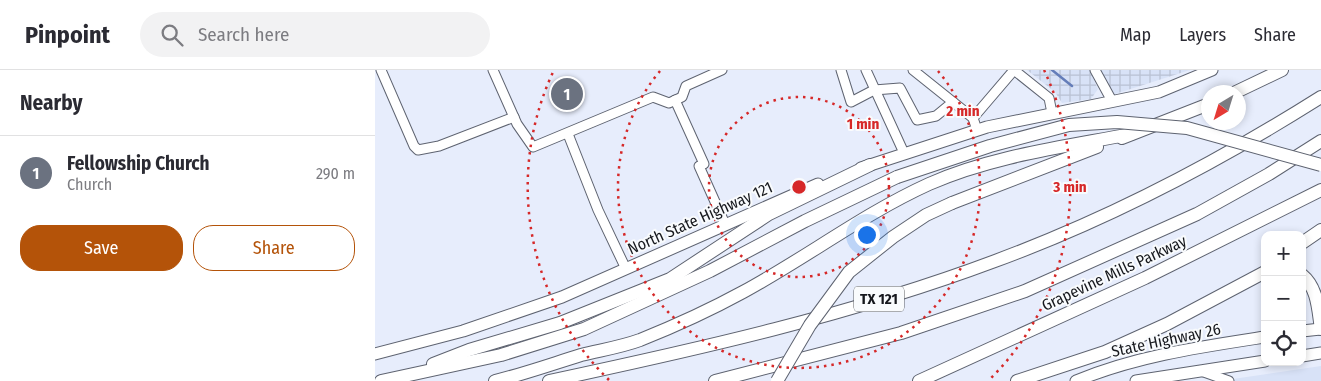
<!DOCTYPE html>
<html lang="en">
<head>
<meta charset="utf-8">
<style>
	:root { --surface:#fff; --page:#f2f2f3; --text:#2b2b33; --muted:#7c7c81; --line:#e1e1e2; --accent:#b45309 }
	body { margin:0; font-family:"Fira Sans Condensed",sans-serif; background:var(--page); color:var(--text) }
	.controls { position:absolute; right:15px; bottom:15px; display:grid; overflow:hidden; border-radius:10px; box-shadow:0 2px 8px #0003 }
	.controls button { width:45px; height:45px; display:grid; place-items:center; padding:0; border:0; border-bottom:1px solid var(--line); background:var(--surface); color:var(--text); font:25px sans-serif }
	.compass { position:absolute; left:826px; top:15px; width:45px; height:45px; border-radius:50%; background:var(--surface); box-shadow:0 2px 8px #0003; rotate:218deg }
	.you { position:absolute; left:491px; top:164px; width:18px; height:18px; margin:-12px; border:4px solid #fff; border-radius:50%; background:#1a73e8; box-shadow:0 0 0 8px #1a73e833 }
	.badge { display:grid; place-items:center; width:32px; height:32px; border-radius:50%; background:var(--accent); color:#fff; font-size:16px; font-weight:700 }
	.pin { position:absolute; translate:-50% -50%; border:2px solid #fff; box-shadow:0 1px 5px #0006 }
	.list { margin:0; padding:0; list-style:none }
	h2 { display:flex; justify-content:space-between; align-items:center; height:65px; margin:0; padding:0 20px; font-size:21px }
	h2 small { font-size:16px; font-weight:400; color:var(--muted) }
	.list li { display:grid; grid-template-columns:32px 1fr auto; gap:15px; align-items:center; box-sizing:border-box; height:75px; padding:0 20px; border-top:1px solid var(--line) }
	.list b { display:block; font-size:19px; white-space:nowrap }
	.list p { margin:0; font-size:16px; white-space:nowrap; color:var(--muted) }
	.list em { font-size:16px; font-style:normal; color:var(--muted) }
	.actions { display:flex; gap:10px; padding:15px 20px }
	.actions a { flex:1; padding:11px 0; border:1px solid var(--accent); border-radius:20px; text-align:center; font-size:18px; color:var(--accent) }
	.actions .main { background:var(--accent); color:#fff }
	.icon { flex:none; width:28px; height:28px; fill:none; stroke:currentColor; stroke-width:2; stroke-linecap:round; stroke-linejoin:round }
	.map { position:relative; flex:none; width:946px; height:311px; overflow:hidden }
	header { display:flex; align-items:center; gap:30px; box-sizing:border-box; height:70px; padding:0 25px; background:var(--surface); border-bottom:1px solid var(--line) }
	header strong { font-size:24px }
	nav { display:flex; gap:28px; margin-inline-start:auto; font-size:18px }
	.search { width:350px; height:45px; background:var(--page); display:flex; align-items:center; gap:12px; box-sizing:border-box; padding:0 18px; border-radius:28px; color:var(--muted); font-size:19px }
	main { display:flex }
	aside { flex:1; background:var(--surface) }
	.map>svg:first-child { display:block }
	.built { fill:#d8e2f7 }
	.industrial { fill:url(#industrial-grid) }
	.lines { fill:none; stroke-linecap:round; stroke-linejoin:round }
	.stream { stroke:#647db9; stroke-width:2.5 }
	.minor-casing { stroke:#5e6370; stroke-width:11 }
	.major-casing { stroke:#5e6370; stroke-width:13 }
	.highway-casing { stroke:#5e6370; stroke-width:14 }
	.minor { stroke:#fff; stroke-width:9 }
	.major { stroke:#fff; stroke-width:11 }
	.highway { stroke:#fff; stroke-width:12 }
	.highway-bridge-casing { stroke:#5e6370; stroke-width:14; stroke-linecap:butt }
	.highway-bridge { stroke:#fff; stroke-width:12 }
	.ring { fill:none; stroke:#d62828; stroke-width:2.5; stroke-dasharray:2.5 5 }
	.labels { text-anchor:middle; dominant-baseline:central; stroke-width:4; stroke-linejoin:round; paint-order:stroke }
	.shield { fill:#f9fbfd; stroke:#5a5c60; stroke-width:1 }
	.shield-label { font-size:15px; font-weight:bold; fill:#16181d }
	.street-label { font-size:16px; fill:#16181d; stroke:#f9fbfd }
	.centre { fill:#d62828; stroke:#f9fbfd; stroke-width:2.5 }
	.ring-label { font-size:15px; text-anchor:middle; font-weight:bold; fill:#d62828; stroke:#f9fbfd; stroke-width:4; stroke-linejoin:round; paint-order:stroke }
</style>
</head>
<body>
<header>
<strong>Pinpoint</strong>
<div class="search"><svg class="icon" aria-label="search" viewBox="0 0 24 24"><circle cx="10" cy="10" r="6"/><path d="M15 15l6 6"/></svg>Search here</div>
<nav><a>Map</a><a>Layers</a><a>Share</a></nav>
</header>
<main>
<aside>
<h2>Nearby<small></small></h2>
<ul class="list">
<li><span class="badge" style="background:#6b7280">1</span><div><b>Fellowship Church</b><p>Church</p></div><em>290 m</em></li>
</ul>
<div class="actions"><a class="main">Save</a><a>Share</a></div>
</aside>
<div class="map">
<svg width="946" height="311" viewBox="0 0 946 311">
	<defs>
		<pattern id="industrial-grid" width="8" height="8" patternUnits="userSpaceOnUse" patternTransform="scale(1.25)"><rect width="8" height="8" fill="#d8e2f7"/><path d="M0 4h8M4 0v8" fill="none" stroke="#b9c1d3"/></pattern>
	</defs>
	<rect width="100%" height="100%" fill="#e7edfc"/>
	<!-- built -->
	<polygon class="built" points="946,296 946,311 844,311 858,309"/>
	<!-- industrial -->
	<g class="industrial">
		<polygon points="652,0 718,0 715,1 723,19 716,29 687,33 680,22"/>
		<polygon points="725,0 815,0 740,24 735,22"/>
	</g>
	<g class="lines">
		<!-- stream -->
		<polyline class="stream" points="677,0 697,16"/>
		<!-- minor casing -->
		<g class="minor-casing">
			<g id="minor">
				<polyline points="6,0 39,76 43,80 64,76 139,47"/>
				<polyline points="118,0 142,54 158,77 278,27 294,33 307,27 311,16 347,0"/>
				<polyline points="466,0 476,32 499,20 525,18 542,50 561,46 578,32 538,0"/>
				<polyline points="491,0 529,83"/>
				<polyline points="639,0 674,28 677,43"/>
				<polyline points="720,0 737,31"/>
				<polyline points="300,30 329,94"/>
				<polyline points="578,32 598,48"/>
				<polyline points="602,60 598,48 639,0"/>
				<polyline points="193,64 223,140 251,199"/>
				<polyline points="324,96 350,154"/>
				<polyline points="826,301 854,311"/>
			</g>
		</g>
		<!-- major casing -->
		<g class="major-casing">
			<g id="major">
				<polyline points="486,98 612,57 784,22 837,0"/>
				<polyline points="927,261 946,259"/>
				<polyline points="0,284 88,261 187,227 443,114"/>
				<polyline points="927,286 946,283"/>
				<path d="M701,311C761,286 825,277 890,267"/>
				<polyline points="761,311 890,291"/>
			</g>
		</g>
		<!-- highway casing -->
		<g class="highway-casing">
			<g id="highway">
				<polyline points="861,22 907,0"/>
				<polyline points="747,68 834,34"/>
				<polyline points="577,133 722,77"/>
				<polyline points="927,173 946,160"/>
				<path d="M927,205C943,218 943,240 946,259"/>
				<polyline points="58,294 94,280 185,253 295,209 394,144 495,95"/>
				<polyline points="6,311 126,285 209,259 335,201 430,151 522,107"/>
				<path d="M120,311C149,304 177,294 206,285C226,280 246,277 265,270C300,256 335,240 368,222C431,188 488,144 554,114C617,86 689,77 756,64"/>
				<path d="M174,311C324,279 476,245 620,191C734,149 843,92 946,27"/>
				<polyline points="340,311 526,263 650,221 822,144 894,104 946,71"/>
				<polyline points="544,311 770,208 946,120"/>
				<polyline points="642,311 730,282 792,254 890,202"/>
			</g>
		</g>
		<!-- minor -->
		<use href="#minor" class="minor"/>
		<!-- major -->
		<use href="#major" class="major"/>
		<!-- highway -->
		<use href="#highway" class="highway"/>
		<!-- highway-bridge casing -->
		<g class="highway-bridge-casing">
			<g id="highway-bridge">
				<polyline points="522,107 615,76 694,55 742,52 812,58 946,95"/>
				<polyline points="402,311 435,255 474,202 518,167 551,145 577,133"/>
			</g>
		</g>
		<!-- highway-bridge -->
		<use href="#highway-bridge" class="highway-bridge"/>
	</g>
	<!-- distance rings -->
	<g class="ring">
		<circle cx="424" cy="117" r="90"/>
		<path d="M563 1A181 181 0 1 1 285 1"/>
		<path d="M234 310A271 271 0 0 1 179 0M669 0A271 271 0 0 1 614 310"/>
	</g>
	<g class="labels">
		<!-- shield labels -->
		<rect class="shield" x="479" y="216.5" width="50" height="25" rx="4"/>
		<g class="shield-label">
			<text x="504" y="229">TX 121</text>
		</g>
		<!-- street labels -->
		<g class="street-label">
			<text transform="translate(325 148) rotate(-24)">North State Highway 121</text>
			<text transform="translate(739 203) rotate(-25)">Grapevine Mills Parkway</text>
			<text transform="translate(791 270) rotate(-12)">State Highway 26</text>
		</g>
	</g>
	<circle cx="424" cy="117" r="8" class="centre"/>
	<g class="ring-label">
		<text x="588" y="46">2 min</text>
		<text x="488" y="59">1 min</text>
		<text x="695" y="122">3 min</text>
	</g>
</svg>
<div class="controls">
<button>+</button>
<button>−</button>
<button><svg class="icon" aria-label="locate" viewBox="0 0 24 24"><circle cx="12" cy="12" r="6"/><path d="M12 2v4M12 18v4M2 12h4M18 12h4"/></svg></button>
</div>
<svg class="compass" viewBox="-18 -18 36 36"><path d="M0-13l5 13h-10z" fill="#e53935"/><path d="M0 13l5-13h-10z" fill="#7c7c81"/></svg>
<div class="you"></div>
<div class="pin badge" style="left:192px;top:24px;background:#6b7280">1</div>
</div>
</main>
</body>
</html>
